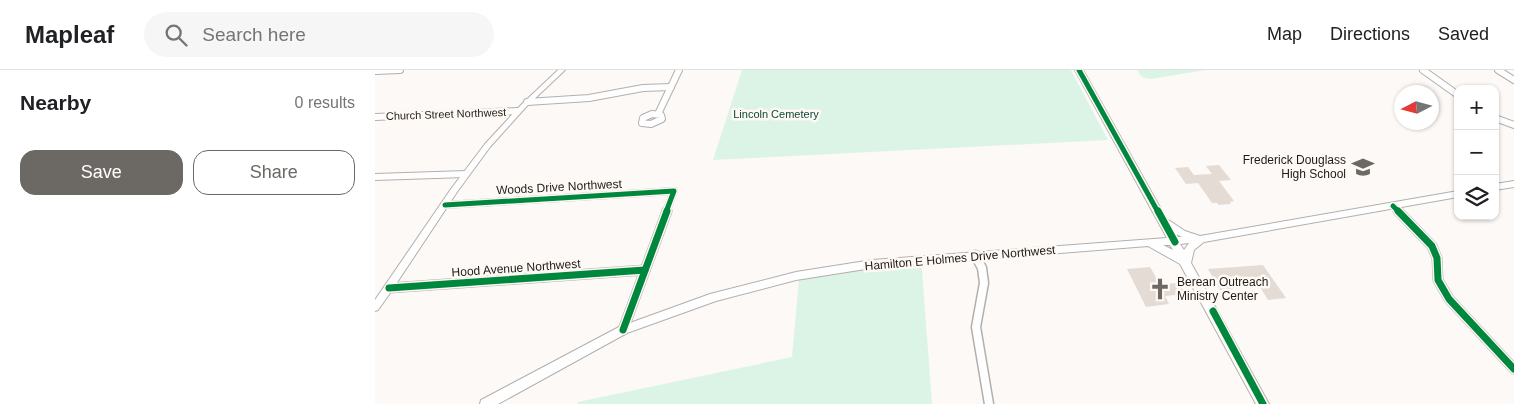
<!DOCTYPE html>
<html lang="en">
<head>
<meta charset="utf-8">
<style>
	:root { --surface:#fff; --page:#f6f6f6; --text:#202124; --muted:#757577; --line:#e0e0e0; --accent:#6c6965 }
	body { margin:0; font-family:Helvetica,sans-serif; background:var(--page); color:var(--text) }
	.controls { position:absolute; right:15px; top:15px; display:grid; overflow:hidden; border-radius:10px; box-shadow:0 1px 4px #0004 }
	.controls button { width:45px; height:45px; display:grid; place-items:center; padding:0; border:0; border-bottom:1px solid var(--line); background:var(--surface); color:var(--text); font:25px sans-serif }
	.compass { position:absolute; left:1019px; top:15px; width:45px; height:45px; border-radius:50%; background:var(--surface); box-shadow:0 1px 4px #0004; rotate:264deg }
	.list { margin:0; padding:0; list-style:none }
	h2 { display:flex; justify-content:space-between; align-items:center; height:65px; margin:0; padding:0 20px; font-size:21px }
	h2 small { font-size:16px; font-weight:400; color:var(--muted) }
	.actions { display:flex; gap:10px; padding:15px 20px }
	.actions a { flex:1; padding:11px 0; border:1px solid var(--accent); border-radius:15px; text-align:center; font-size:18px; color:var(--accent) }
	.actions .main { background:var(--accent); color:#fff }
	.icon { flex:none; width:28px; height:28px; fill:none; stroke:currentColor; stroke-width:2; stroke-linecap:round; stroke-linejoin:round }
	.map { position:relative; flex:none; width:1139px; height:334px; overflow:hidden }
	header { display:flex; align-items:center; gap:30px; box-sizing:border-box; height:70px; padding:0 25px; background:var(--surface); border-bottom:1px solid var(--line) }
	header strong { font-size:24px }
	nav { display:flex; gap:28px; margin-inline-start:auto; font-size:18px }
	.search { width:350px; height:45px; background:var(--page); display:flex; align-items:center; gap:12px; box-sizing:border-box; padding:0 18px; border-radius:28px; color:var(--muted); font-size:19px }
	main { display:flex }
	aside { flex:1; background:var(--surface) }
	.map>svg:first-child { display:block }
	.green { fill:#dcf4e6 }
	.building { fill:#e4dbd4 }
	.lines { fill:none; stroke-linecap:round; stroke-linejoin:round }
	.minor-far1-casing { stroke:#b3afad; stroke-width:8 }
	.minor-casing { stroke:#b3afad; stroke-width:11 }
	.tertiary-casing { stroke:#b3afad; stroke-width:2 }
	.secondary-casing { stroke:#b3afad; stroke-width:2 }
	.minor-far1 { stroke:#fffefe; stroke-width:6 }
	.minor { stroke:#fffefe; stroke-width:8 }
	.tertiary { fill:#fffefe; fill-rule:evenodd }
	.secondary { fill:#fffefe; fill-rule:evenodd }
	.cycleway-far1-casing { stroke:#fef9f5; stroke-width:8 }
	.cycleway-casing { stroke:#fef9f5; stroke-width:10 }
	.cycleway-far1 { stroke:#00873e; stroke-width:5 }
	.cycleway { stroke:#00873e; stroke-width:7 }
	.labels { text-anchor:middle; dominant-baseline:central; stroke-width:5; stroke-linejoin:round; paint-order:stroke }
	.far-street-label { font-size:11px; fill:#1f1b17; stroke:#fef9f5 }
	.far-park-label { font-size:11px; fill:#074a34; stroke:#fef9f5 }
	.poi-label { font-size:12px; fill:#1f1b17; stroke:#fef9f5; text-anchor:end }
	.street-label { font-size:12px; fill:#1f1b17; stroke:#fef9f5 }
</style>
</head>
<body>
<header>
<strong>Mapleaf</strong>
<div class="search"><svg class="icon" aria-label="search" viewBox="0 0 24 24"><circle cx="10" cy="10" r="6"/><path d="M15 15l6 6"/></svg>Search here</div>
<nav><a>Map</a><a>Directions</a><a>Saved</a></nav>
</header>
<main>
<aside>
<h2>Nearby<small>0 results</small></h2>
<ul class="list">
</ul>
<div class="actions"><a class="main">Save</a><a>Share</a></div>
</aside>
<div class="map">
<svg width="1139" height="334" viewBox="0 0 1139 334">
	<rect width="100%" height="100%" fill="#fcf9f7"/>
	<!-- green -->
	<g class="green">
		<polygon points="367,0 696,0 733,70 338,90"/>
		<polygon points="762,0 830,0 776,9 767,7"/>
		<polygon points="546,187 557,334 202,334 203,332 417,287 424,209"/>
	</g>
	<!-- building -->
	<g class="building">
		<polygon points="844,95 856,110 844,111 859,131 855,132 856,134 844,135 842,133 837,133 823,113 811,114 800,98 813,97 819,105 837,104 831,96"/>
		<polygon points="888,195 911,228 893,230 883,214 857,215 859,219 845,220 833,199"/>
		<polygon points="775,197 785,214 804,213 811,224 790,226 794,234 771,237 752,199"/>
	</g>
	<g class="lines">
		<!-- minor-far1 casing -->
		<g class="minor-far1-casing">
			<g id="minor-far1">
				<polyline points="1048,0 1083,25"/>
				<polyline points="1123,0 1139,10"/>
				<polyline points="0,1 25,0"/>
				<polyline points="152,32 214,28 268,18 296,17"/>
				<polygon points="277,44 286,45 287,49 276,54 267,53 268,48"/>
				<polyline points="283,44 304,0"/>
				<polyline points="0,47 142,41"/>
				<polyline points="1120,48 1139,55"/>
				<polyline points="0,107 91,104"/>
				<polyline points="70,135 299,121 291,142"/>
				<polyline points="1018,136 1024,142"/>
			</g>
		</g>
		<!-- minor casing -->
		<g class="minor-casing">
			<g id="minor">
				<polyline points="1023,141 1057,176 1062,188 1063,210 1074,229 1139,299"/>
				<polyline points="600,185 607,198 609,213 601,257 614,334"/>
				<polyline points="14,218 270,200"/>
				<polyline points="248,260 292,141"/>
			</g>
		</g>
		<!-- tertiary casing -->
		<g class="tertiary-casing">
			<polygon id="tertiary" points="183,0 190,0 150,38 115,77 82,122 15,223 3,240 0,241 0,230 76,119 110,74 146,35"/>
		</g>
		<!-- secondary casing -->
		<g class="secondary-casing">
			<g id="secondary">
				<path d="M700,0H708L792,150L795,151L810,161L825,166L1083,121V127L829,172L819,180L816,193L894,334H881L805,194L773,176L497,198L421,210L341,231L252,263L123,334H105L106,330L244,257L335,224L421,202L497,190L792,168ZM799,163L807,167H801ZM814,173L809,180L805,174ZM788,175H795L798,180Z"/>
				<polygon points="1139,111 1139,117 1120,120 1120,114"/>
			</g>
		</g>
		<!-- minor-far1 -->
		<use href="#minor-far1" class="minor-far1"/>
		<!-- minor -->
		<use href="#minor" class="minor"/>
		<!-- tertiary -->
		<use href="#tertiary" class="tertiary"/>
		<!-- secondary -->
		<use href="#secondary" class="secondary"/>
		<!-- cycleway-far1 casing -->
		<g class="cycleway-far1-casing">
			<g id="cycleway-far1">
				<polyline points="704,0 783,142"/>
				<polyline points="70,135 299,121 291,142"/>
				<polyline points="1018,136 1024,142"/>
			</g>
		</g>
		<!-- cycleway casing -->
		<g class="cycleway-casing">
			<g id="cycleway">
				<polyline points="783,141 800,172"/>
				<polyline points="1023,141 1057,176 1062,188 1063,210 1074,229 1139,299"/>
				<polyline points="14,218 270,200"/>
				<polyline points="838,241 888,334"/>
				<polyline points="248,260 292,141"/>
			</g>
		</g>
		<!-- cycleway-far1 -->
		<use href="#cycleway-far1" class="cycleway-far1"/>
		<!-- cycleway -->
		<use href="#cycleway" class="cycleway"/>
	</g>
	<!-- icons -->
	<defs>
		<g id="school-bare" transform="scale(1.725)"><path d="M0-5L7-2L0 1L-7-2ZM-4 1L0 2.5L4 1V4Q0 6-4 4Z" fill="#6c6965" stroke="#fef9f5" stroke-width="2.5" paint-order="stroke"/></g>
		<g id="church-bare" transform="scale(1.725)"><path d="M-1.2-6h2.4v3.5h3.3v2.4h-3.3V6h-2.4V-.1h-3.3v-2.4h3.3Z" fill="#6c6965" stroke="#fef9f5" stroke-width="2.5" paint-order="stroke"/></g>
	</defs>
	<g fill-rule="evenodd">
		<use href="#school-bare" x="988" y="97"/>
		<use href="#church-bare" x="785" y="219"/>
	</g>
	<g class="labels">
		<!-- far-street labels -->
		<g class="far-street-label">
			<text transform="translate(71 44) rotate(-2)">Church Street Northwest</text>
		</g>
		<!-- far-park labels -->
		<g class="far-park-label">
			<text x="401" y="44">Lincoln Cemetery</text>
		</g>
		<!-- poi labels -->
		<g class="poi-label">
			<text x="971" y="90">Frederick Douglass<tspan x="971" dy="14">High School</tspan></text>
			<text x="802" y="212" text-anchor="start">Berean Outreach<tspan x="802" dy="14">Ministry Center</tspan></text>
		</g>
		<!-- street labels -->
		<g class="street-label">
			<text transform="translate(184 117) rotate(-3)">Woods Drive Northwest</text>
			<text transform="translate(585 188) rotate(-5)">Hamilton E Holmes Drive Northwest</text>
			<text transform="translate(141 198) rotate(-4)">Hood Avenue Northwest</text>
		</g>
	</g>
</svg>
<div class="controls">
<button>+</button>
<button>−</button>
<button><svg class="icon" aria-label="layers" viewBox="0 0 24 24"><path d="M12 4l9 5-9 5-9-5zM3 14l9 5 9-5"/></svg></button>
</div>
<svg class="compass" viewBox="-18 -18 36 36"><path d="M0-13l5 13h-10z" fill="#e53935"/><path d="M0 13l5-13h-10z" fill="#757577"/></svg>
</div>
</main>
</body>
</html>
